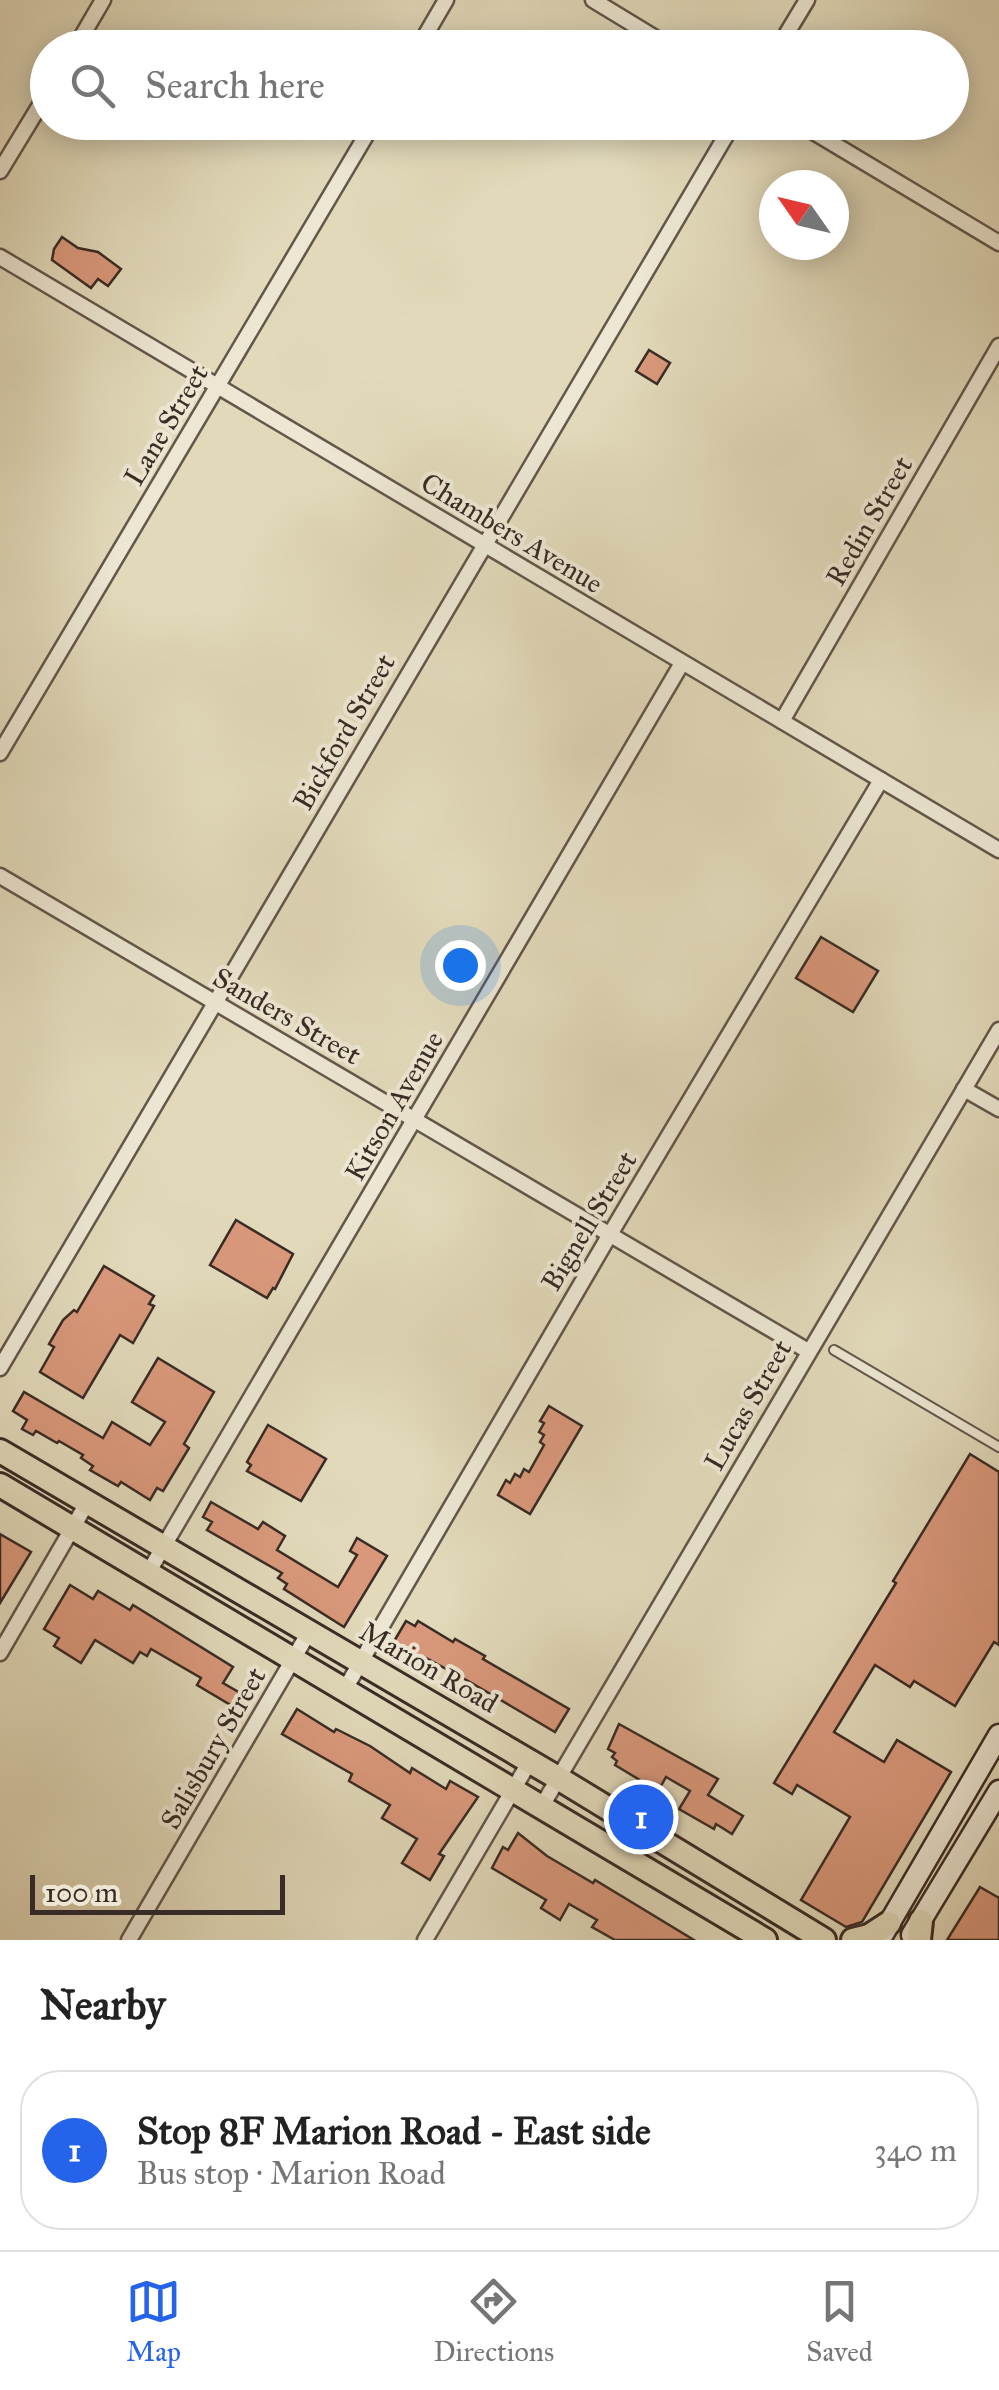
<!DOCTYPE html>
<html lang="en">
<head>
<meta charset="utf-8">
<style>
	:root { --surface:#fff; --page:#f2f2f2; --text:#222; --muted:#767676; --line:#e0e0e0; --accent:#2563eb }
	body { margin:0; font-family:"IM FELL Great Primer",serif; background:var(--page); color:var(--text) }
	.compass { position:absolute; left:759px; top:170px; width:90px; height:90px; border-radius:50%; background:var(--surface); box-shadow:0 5px 25px #0003; rotate:304deg }
	.scale { position:absolute; left:30px; bottom:25px; width:255px; box-sizing:border-box; padding-left:10px; border:5px solid #392b25; border-top:0; font-size:28px; line-height:35px; white-space:nowrap; color:#392b25; -webkit-text-stroke:8px #ece6d2; paint-order:stroke }
	.you { position:absolute; left:460px; top:965px; width:35px; height:35px; margin:-25px; border:8px solid #fff; border-radius:50%; background:#1a73e8; box-shadow:0 0 0 15px #1a73e833 }
	.badge { display:grid; place-items:center; width:65px; height:65px; border-radius:50%; background:var(--accent); color:#fff; font-size:32px; font-weight:700 }
	.pin { position:absolute; translate:-50% -50%; border:5px solid #fff; box-shadow:0 2px 10px #0006 }
	.list { margin:0; padding:0; list-style:none }
	h2 { display:flex; justify-content:space-between; align-items:center; height:130px; margin:0; padding:0 40px; font-size:42px }
	h2 small { font-size:32px; font-weight:400; color:var(--muted) }
	.list li { display:grid; grid-template-columns:65px 1fr auto; gap:30px; align-items:center; box-sizing:border-box; height:160px; margin:0 20px 20px; padding:0 20px; border:2px solid var(--line); border-radius:40px }
	.list b { display:block; font-size:38px; white-space:nowrap }
	.list p { margin:0; font-size:32px; white-space:nowrap; color:var(--muted) }
	.list em { font-size:32px; font-style:normal; color:var(--muted) }
	.icon { flex:none; width:55px; height:55px; fill:none; stroke:currentColor; stroke-width:2; stroke-linecap:round; stroke-linejoin:round }
	.map { position:relative; flex:none; width:999px; height:1940px; overflow:hidden }
	.search { position:absolute; background:var(--surface); box-shadow:0 5px 25px #0003; left:30px; right:30px; top:30px; height:110px; display:flex; align-items:center; gap:25px; box-sizing:border-box; padding:0 35px; border-radius:55px; color:var(--muted); font-size:38px }
	.sheet { height:310px; background:var(--surface) }
	nav { display:flex; justify-content:space-around; align-items:center; box-sizing:border-box; height:140px; border-top:2px solid var(--line); background:var(--surface); font-size:28px; color:var(--muted) }
	nav a { display:grid; justify-items:center; gap:5px }
	nav .on { color:var(--accent) }
	.map>svg:first-child { display:block }
	.building { fill:#d9987b; stroke:#392b25; stroke-width:2.5 }
	.lines { fill:none; stroke-linecap:round; stroke-linejoin:round }
	.lane-casing { stroke:#63564a; stroke-width:12 }
	.street-casing { stroke:#63564a; stroke-width:19 }
	.secondary-casing { stroke:#392b25; stroke-width:25 }
	.primary-casing { stroke:#392b25; stroke-width:28 }
	.lane { stroke:#ece6d2; stroke-width:8 }
	.street { stroke:#ece6d2; stroke-width:14 }
	.secondary { stroke:#ece6d2; stroke-width:20 }
	.primary { stroke:#e1d9ba; stroke-width:22 }
	.labels { text-anchor:middle; dominant-baseline:central; stroke-width:8; stroke-linejoin:round; paint-order:stroke }
	.street-label { font-size:28px; fill:#392b25; stroke:#ece6d2 }
</style>
</head>
<body>
<div class="map">
<svg width="999" height="1940" viewBox="0 0 999 1940">
	<rect width="100%" height="100%" fill="#e1d9ba"/>
	<filter id="stains"><feTurbulence type="fractalNoise" baseFrequency=".002" numOctaves="4"/><feColorMatrix values="0 0 0 0 .2 0 0 0 0 .09 0 0 0 0 .02 0 0 0 .5 -.17"/></filter>
	<radialGradient id="worn" r=".72"><stop offset=".6" stop-color="#630" stop-opacity="0"/><stop offset="1" stop-color="#630" stop-opacity=".3"/></radialGradient>
	<!-- building -->
	<g class="building">
		<polygon points="62,237 78,248 98,252 121,269 108,286 98,279 91,288 52,260 54,249"/>
		<polygon points="649,350 670,363 657,384 636,371"/>
		<polygon points="821,937 878,971 853,1012 796,978"/>
		<polygon points="236,1220 293,1254 275,1289 273,1288 267,1298 210,1265"/>
		<polygon points="104,1266 154,1296 149,1304 154,1306 133,1343 120,1335 83,1398 40,1372 54,1347 49,1344 63,1320 74,1310 77,1312"/>
		<polygon points="158,1358 214,1392 184,1444 189,1448 163,1491 157,1488 150,1500 121,1482 118,1486 90,1470 93,1466 81,1458 83,1455 59,1441 57,1443 36,1431 33,1435 22,1429 27,1420 13,1411 24,1392 103,1438 112,1422 150,1445 165,1422 132,1402"/>
		<polygon points="549,1406 582,1426 530,1514 498,1495 506,1480 510,1483 515,1474 520,1477 524,1469 529,1472 544,1445 540,1442 544,1435 539,1432 544,1423 540,1421"/>
		<polygon points="268,1425 326,1459 301,1501 247,1471 251,1465 247,1462"/>
		<polygon points="970,1454 999,1472 999,1645 994,1642 955,1706 914,1681 910,1687 875,1665 834,1732 884,1762 897,1740 951,1772 862,1922 846,1927 801,1900 850,1817 797,1785 792,1794 774,1783 896,1583 893,1581"/>
		<polygon points="211,1502 258,1529 263,1522 285,1536 277,1550 338,1587 357,1555 350,1551 357,1538 387,1556 344,1627 284,1589 287,1584 278,1578 282,1573 207,1530 212,1522 203,1517"/>
		<polygon points="0,1534 31,1552 0,1603"/>
		<polygon points="70,1585 93,1599 98,1591 130,1610 133,1605 233,1667 223,1683 242,1694 234,1707 197,1685 201,1678 151,1649 147,1656 140,1652 133,1663 95,1640 81,1663 54,1646 59,1638 44,1629"/>
		<polygon points="406,1621 415,1626 418,1621 453,1642 455,1639 485,1656 483,1659 569,1709 555,1732 470,1682 424,1657 422,1660 393,1643"/>
		<polygon points="297,1709 334,1732 336,1729 370,1746 410,1773 412,1768 446,1789 450,1781 478,1797 439,1854 444,1856 430,1880 402,1863 417,1839 382,1818 390,1805 349,1781 352,1774 282,1734"/>
		<polygon points="619,1724 718,1779 708,1795 743,1816 732,1834 716,1824 714,1829 679,1809 690,1791 666,1777 658,1791 615,1765 617,1761 612,1757 615,1753 608,1749"/>
		<polygon points="518,1833 547,1856 593,1883 595,1880 694,1940 615,1940 592,1927 597,1920 569,1904 560,1920 541,1908 546,1900 492,1868 503,1847 508,1850"/>
		<polygon points="980,1887 999,1898 999,1940 947,1940"/>
	</g>
	<g class="lines">
		<!-- lane casing -->
		<g class="lane-casing">
			<polyline id="lane" points="834,1350 999,1447"/>
		</g>
		<!-- street casing -->
		<g class="street-casing">
			<g id="street">
				<polyline points="593,0 672,48"/>
				<polyline points="75,48 103,0"/>
				<polyline points="418,48 446,0"/>
				<polyline points="778,48 807,0"/>
				<polyline points="797,122 999,243"/>
				<polyline points="0,171 48,92"/>
				<polyline points="0,257 999,850"/>
				<polyline points="782,721 999,346"/>
				<polyline points="0,753 374,122"/>
				<polyline points="0,876 808,1351"/>
				<polyline points="964,1089 999,1109"/>
				<polyline points="0,1368 734,122"/>
				<polyline points="148,1573 682,663"/>
				<polyline points="0,1653 87,1503"/>
				<polyline points="345,1689 609,1236 881,780"/>
				<polyline points="542,1806 999,1030"/>
				<polyline points="129,1940 309,1632"/>
				<polyline points="425,1940 530,1761"/>
			</g>
		</g>
		<!-- secondary casing -->
		<g class="secondary-casing">
			<g id="secondary">
				<polyline points="883,1934 999,1735"/>
				<polyline points="912,1935 999,1791"/>
			</g>
		</g>
		<!-- primary casing -->
		<g class="primary-casing">
			<g id="primary">
				<polyline points="0,1451 558,1778 824,1940"/>
				<polyline points="0,1485 765,1940"/>
				<polyline points="853,1940 869,1936 889,1923"/>
				<polyline points="919,1940 921,1921"/>
			</g>
		</g>
		<!-- lane -->
		<use href="#lane" class="lane"/>
		<!-- street -->
		<use href="#street" class="street"/>
		<!-- secondary -->
		<use href="#secondary" class="secondary"/>
		<!-- primary -->
		<use href="#primary" class="primary"/>
	</g>
	<g class="labels">
		<!-- street labels -->
		<g class="street-label">
			<text transform="translate(166 425) rotate(-59)">Lane Street</text>
			<text transform="translate(869 521) rotate(-60)">Redin Street</text>
			<text transform="translate(512 533) rotate(31)">Chambers Avenue</text>
			<text transform="translate(344 732) rotate(-60)">Bickford Street</text>
			<text transform="translate(287 1016) rotate(30)">Sanders Street</text>
			<text transform="translate(394 1106) rotate(-60)">Kitson Avenue</text>
			<text transform="translate(589 1221) rotate(-59)">Bignell Street</text>
			<text transform="translate(748 1405) rotate(-60)">Lucas Street</text>
			<text transform="translate(429 1667) rotate(30)">Marion Road</text>
			<text transform="translate(213 1748) rotate(-60)">Salisbury Street</text>
		</g>
	</g>
	<rect width="100%" height="100%" filter="url(#stains)"/>
	<rect width="100%" height="100%" fill="url(#worn)"/>
</svg>
<svg class="compass" viewBox="-18 -18 36 36"><path d="M0-13l5 13h-10z" fill="#e53935"/><path d="M0 13l5-13h-10z" fill="#767676"/></svg>
<div class="scale">100 m</div>
<div class="you"></div>
<div class="pin badge" style="left:641px;top:1817px">1</div>
<div class="search"><svg class="icon" aria-label="search" viewBox="0 0 24 24"><circle cx="10" cy="10" r="6"/><path d="M15 15l6 6"/></svg>Search here</div>
</div>
<section class="sheet">
<h2>Nearby<small></small></h2>
<ul class="list">
<li><span class="badge">1</span><div><b>Stop 8F Marion Road - East side</b><p>Bus stop · Marion Road</p></div><em>340 m</em></li>
</ul>
</section>
<nav>
<a class="on"><svg class="icon" aria-label="map" viewBox="0 0 24 24"><path d="M3 6l6-2 6 2 6-2v14l-6 2-6-2-6 2zM9 4v14M15 6v14"/></svg>Map</a>
<a><svg class="icon" aria-label="directions" viewBox="0 0 24 24"><path d="M12 3l9 9-9 9-9-9zM9 14v-3h6M13 9l2 2-2 2"/></svg>Directions</a>
<a><svg class="icon" aria-label="saved" viewBox="0 0 24 24"><path d="M7 4h10v16l-5-4-5 4z"/></svg>Saved</a>
</nav>
</body>
</html>
